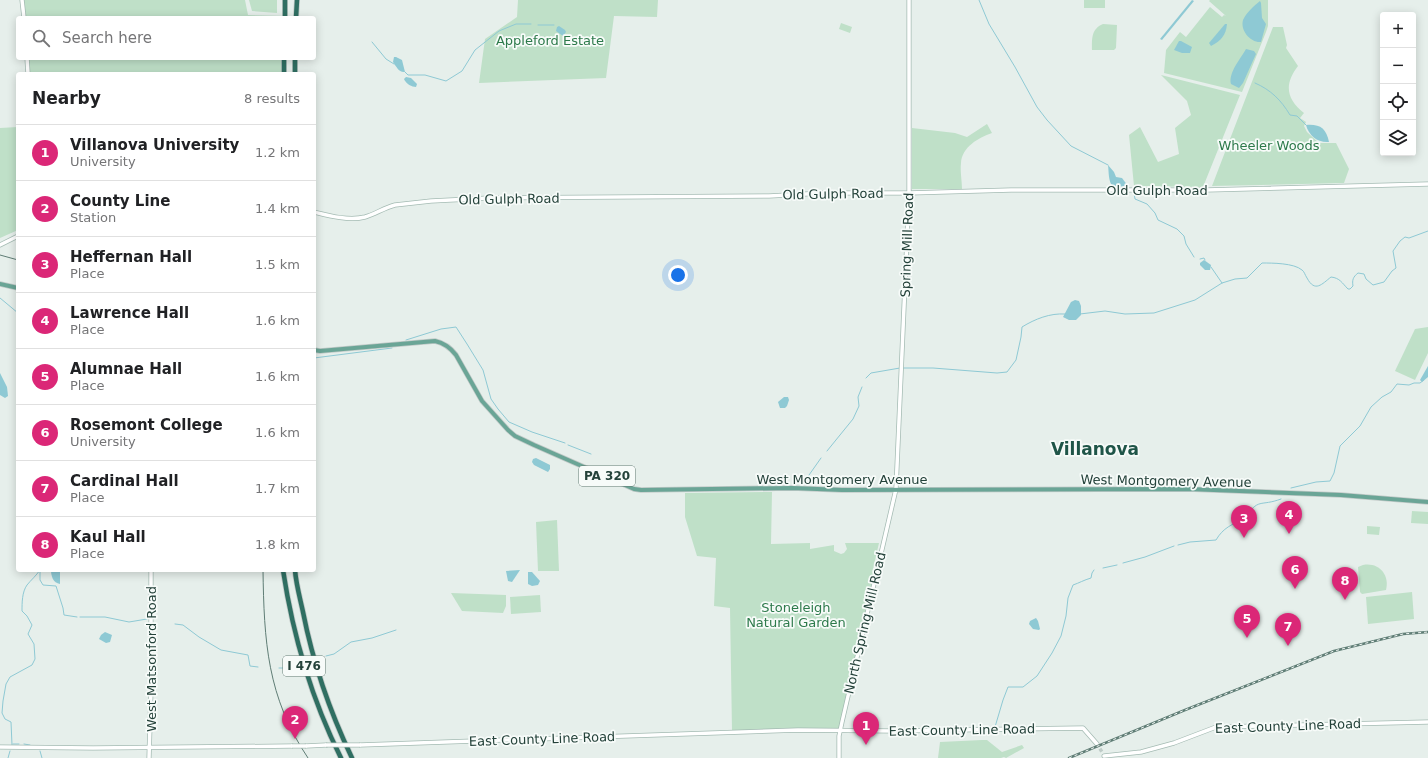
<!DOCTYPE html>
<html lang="en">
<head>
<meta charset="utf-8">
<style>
	:root { --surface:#fff; --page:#f2f2f2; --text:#202124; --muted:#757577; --line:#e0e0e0; --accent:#db2777 }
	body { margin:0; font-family:"DejaVu Sans",sans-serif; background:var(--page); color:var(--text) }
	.controls { position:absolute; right:12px; top:12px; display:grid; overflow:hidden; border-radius:4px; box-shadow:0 2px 10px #0003 }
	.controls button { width:36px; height:36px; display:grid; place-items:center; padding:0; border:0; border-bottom:1px solid var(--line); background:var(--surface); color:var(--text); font:20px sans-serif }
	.you { position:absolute; left:678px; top:275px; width:14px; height:14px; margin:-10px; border:3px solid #fff; border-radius:50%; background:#1a73e8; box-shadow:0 0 0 6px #1a73e833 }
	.badge { display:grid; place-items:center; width:26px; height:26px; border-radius:50%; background:var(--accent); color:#fff; font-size:13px; font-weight:700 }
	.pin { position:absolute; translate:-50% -33px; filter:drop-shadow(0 1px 2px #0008) }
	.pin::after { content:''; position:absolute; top:21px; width:14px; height:12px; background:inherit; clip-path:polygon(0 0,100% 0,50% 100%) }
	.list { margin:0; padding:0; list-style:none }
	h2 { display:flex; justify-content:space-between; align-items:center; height:52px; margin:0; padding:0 16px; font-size:17px }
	h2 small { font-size:13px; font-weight:400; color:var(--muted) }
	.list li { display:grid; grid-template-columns:26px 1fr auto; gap:12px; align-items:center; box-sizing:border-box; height:56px; padding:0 16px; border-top:1px solid var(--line) }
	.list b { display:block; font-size:15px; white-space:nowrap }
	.list p { margin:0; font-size:13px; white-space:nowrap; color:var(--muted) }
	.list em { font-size:13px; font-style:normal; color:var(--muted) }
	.icon { flex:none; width:22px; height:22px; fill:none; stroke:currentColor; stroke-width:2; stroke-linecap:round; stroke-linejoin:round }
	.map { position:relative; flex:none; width:1428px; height:758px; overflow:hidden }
	.search { position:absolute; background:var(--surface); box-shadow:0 2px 10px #0003; left:16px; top:16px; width:300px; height:44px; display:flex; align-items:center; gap:10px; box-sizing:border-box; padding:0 14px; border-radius:4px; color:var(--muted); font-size:15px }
	.panel { position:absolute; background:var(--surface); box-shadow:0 2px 10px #0003; left:16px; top:72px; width:300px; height:500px; border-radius:4px }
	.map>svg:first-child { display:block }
	.green { fill:#bfe0c8 }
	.water { fill:#8ec9d4 }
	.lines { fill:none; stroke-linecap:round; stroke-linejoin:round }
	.stream { stroke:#8ec9d4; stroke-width:1 }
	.secondary-tunnel { stroke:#bfccc8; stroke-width:3.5; stroke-dasharray:3.5 2; stroke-linecap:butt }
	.secondary-casing { stroke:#a4bbb3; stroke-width:5 }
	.primary-casing { stroke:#c2cac8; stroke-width:5.5 }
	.highway-casing { stroke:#c2cac8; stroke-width:6 }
	.secondary { stroke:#fff; stroke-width:3.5 }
	.primary { stroke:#6aa596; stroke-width:4 }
	.highway { stroke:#2f6f62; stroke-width:4.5 }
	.tram { stroke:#5f7d75; stroke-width:1 }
	.rail-casing { stroke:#5f7d75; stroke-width:2.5 }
	.rail { stroke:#f7fbf9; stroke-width:1; stroke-dasharray:3; stroke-linecap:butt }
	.secondary-bridge-casing { stroke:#a4bbb3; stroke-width:5; stroke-linecap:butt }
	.secondary-bridge { stroke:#fff; stroke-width:3.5 }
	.labels { text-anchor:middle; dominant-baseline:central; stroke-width:3.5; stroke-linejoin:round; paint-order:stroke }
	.shield { fill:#f7fbf9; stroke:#637a73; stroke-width:1 }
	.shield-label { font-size:12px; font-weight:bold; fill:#24423a }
	.park-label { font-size:13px; fill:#2d7a4b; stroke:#f7fbf9 }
	.street-label { font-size:13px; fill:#24423a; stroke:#f7fbf9 }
	.district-label { font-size:17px; font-weight:bold; fill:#1f5548; stroke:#f7fbf9 }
</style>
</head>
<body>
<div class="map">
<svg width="1428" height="758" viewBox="0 0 1428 758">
	<rect width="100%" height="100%" fill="#e6efeb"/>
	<!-- green -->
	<g class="green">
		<polygon points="22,0 245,0 248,15 285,16 285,18 24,18"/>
		<polygon points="249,0 277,0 277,13 252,11"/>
		<polygon points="518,0 658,0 657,17 614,16 606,78 479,83 485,39 517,17"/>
		<rect x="1084" y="0" width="21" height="8"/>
		<polygon points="1210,0 1268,0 1268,26 1266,32 1242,92 1164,73 1166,50 1180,32 1186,37 1210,7 1222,17 1224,15 1226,16 1209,1"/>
		<polygon points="841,23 852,27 850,33 839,29"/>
		<path d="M1103,24L1117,25L1116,48L1114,50H1092C1092,39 1091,29 1103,24Z"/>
		<path d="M1273,27H1283L1287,45L1286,48L1298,66C1284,84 1286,99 1304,113L1300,118L1306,122L1304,126L1307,132L1319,143H1336L1349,169L1344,183L1212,186Z"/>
		<polygon points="27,58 284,58 284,74 28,74"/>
		<polygon points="1161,75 1240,95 1203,187 1134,186 1129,135 1140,127 1158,162 1179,154 1175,128 1191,115 1187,101"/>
		<path d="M987,124L992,133C978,138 962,147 961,163C960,171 962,181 962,189H912V128L955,133L967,137Z"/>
		<polygon points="18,127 18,230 0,238 0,128"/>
		<polygon points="1428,327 1428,353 1415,380 1395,371 1415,329"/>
		<polygon points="772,492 771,544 810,543 810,549 834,545 834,551 841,554 844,553 847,549 845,543 879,543 873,569 875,570 839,728 732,731 730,608 714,606 716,558 697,556 685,517 685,493"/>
		<polygon points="1412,511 1428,512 1428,524 1411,523"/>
		<polygon points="557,520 559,571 538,571 536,522"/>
		<polygon points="1367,526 1380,527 1379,535 1367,534"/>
		<path d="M1363,565C1378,562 1390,574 1386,590L1362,594L1360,592L1358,567Z"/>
		<polygon points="1412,592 1414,619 1368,624 1366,597"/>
		<polygon points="451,593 506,595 506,606 503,613 462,611"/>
		<polygon points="540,595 541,612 511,614 510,597"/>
		<polygon points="982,740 987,740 1002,752 1022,745 1024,748 1006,758 1004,757 1001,758 938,758 940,742"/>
	</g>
	<!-- water -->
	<g class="water">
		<polygon points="1192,0 1194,1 1162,40 1160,39"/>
		<path d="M1260,1L1261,3L1262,18L1266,24L1261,42C1251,43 1240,31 1243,20C1246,13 1254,6 1260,1Z"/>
		<path d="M1225,24H1227C1226,35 1221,41 1211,46L1209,43Z"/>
		<polygon points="559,26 565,30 566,32 563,36 556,31 557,27"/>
		<polygon points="1179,41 1181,41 1192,47 1190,53 1182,53 1174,50"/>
		<path d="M1246,49L1254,51L1256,54L1243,83L1239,88L1231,84C1228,73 1241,58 1246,49Z"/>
		<path d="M394,57H396L402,60L405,72C399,73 396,66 393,62Z"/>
		<path d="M406,77L411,78L417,84L416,87C412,87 406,84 404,79Z"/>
		<path d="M1306,125C1320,124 1326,128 1329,142C1318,143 1309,136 1306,125Z"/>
		<path d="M1108,165L1114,172L1116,177L1122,178L1128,186L1113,187C1108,181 1109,173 1108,165Z"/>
		<polygon points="1204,260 1211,265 1210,270 1205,270 1200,265 1200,263"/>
		<polygon points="1075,300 1079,301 1081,306 1081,315 1076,320 1069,320 1063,317 1071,302"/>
		<polygon points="1428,366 1428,377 1422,382 1420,380"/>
		<polygon points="0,373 7,387 8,396 5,398 0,395"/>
		<polygon points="784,397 788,397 789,400 787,406 785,408 780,408 778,402"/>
		<polygon points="536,458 550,465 550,469 548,472 534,465 532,462 533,459"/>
		<path d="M51,570H60V584C53,583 51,576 51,570Z"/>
		<polygon points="520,570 512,582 508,581 506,571"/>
		<polygon points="528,572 532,572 540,581 538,585 532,586 528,584"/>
		<polygon points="1036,618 1038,621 1040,629 1039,630 1033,629 1029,624 1030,621"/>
		<polygon points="105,632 112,635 110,642 106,643 99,639 101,635"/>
	</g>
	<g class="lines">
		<!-- stream -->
		<g class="stream">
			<polyline points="979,0 989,24 1015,67 1037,107 1047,120 1071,146 1108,165"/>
			<polyline points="538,25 554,25"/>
			<polyline points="372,42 386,59 394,64"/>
			<polyline points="405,72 408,75 425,75 446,81 462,71 475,50 499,31 516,24 531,24"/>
			<path d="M1255,83C1271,90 1281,100 1290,115L1297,116L1306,125"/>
			<polyline points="1134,193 1135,199 1147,204 1155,213 1158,220 1177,229 1184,236 1186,244 1194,257"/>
			<polyline points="1200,259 1204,258 1205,260"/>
			<polyline points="1211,267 1222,283"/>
			<polyline points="0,298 18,313"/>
			<path d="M1080,314L1105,311L1125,314L1154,313L1195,300L1222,283L1235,279L1247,278L1262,263C1272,263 1294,263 1302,270C1304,271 1305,275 1307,278C1315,293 1322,284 1331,277C1340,278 1342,283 1348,289H1350L1353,286C1352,280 1353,277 1358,273L1364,274L1366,279L1373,285L1384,282L1392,271L1396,268L1393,251L1400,241L1405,237L1409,238L1428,231"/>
			<polyline points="406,340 441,329 456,327 467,344 483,370 491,399 498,409 509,422 532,432 565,443"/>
			<polyline points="314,358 392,348"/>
			<path d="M903,368H933L997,373L1007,372L1016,360L1021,337L1022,327C1035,319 1050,313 1065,314"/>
			<polyline points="866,378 871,373 900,368"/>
			<polyline points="568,445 591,454"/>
			<polyline points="827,451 853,419 859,406 858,397 862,387"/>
			<polyline points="802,485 821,458"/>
			<polyline points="1291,488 1316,482 1330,481 1334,473 1340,446 1360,426 1371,407 1382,397 1391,392 1397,384 1409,385 1414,383 1420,383 1424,380"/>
			<path d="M1178,545L1190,542L1216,540C1223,528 1232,524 1245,519C1258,497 1260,507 1281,499"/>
			<polyline points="1123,563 1145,557 1174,546"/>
			<polyline points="1103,568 1117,565"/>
			<polyline points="40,570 40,580 43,585 56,586 63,608 64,615 77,617"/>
			<polyline points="80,617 105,617 129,622 147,619"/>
			<polyline points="175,624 183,625 199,637 221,650 248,655 250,666 258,667"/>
			<polyline points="326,656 334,654 351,642 372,638 396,630"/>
			<polyline points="279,668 286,668 293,662"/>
			<path d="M995,727L1003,700L1008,687H1023L1037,676L1052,653L1061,636L1066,616L1068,598L1073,585C1079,583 1084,580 1091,578L1092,573L1094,570"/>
			<polyline points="13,744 19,744"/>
			<polyline points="24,744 30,745"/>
			<path d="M12,745L11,722L5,719L2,713L3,701L6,684L10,677L32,665L35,659L34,644L28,634L32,625L27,616L22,611C22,603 22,592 27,585C31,580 36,576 40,570"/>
			<polyline points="40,751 42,758"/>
			<polyline points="8,758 10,751"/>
		</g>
		<!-- secondary-tunnel -->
		<polyline class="secondary-tunnel" points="1097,744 1102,752"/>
		<!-- secondary casing -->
		<g class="secondary-casing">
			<g id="secondary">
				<polyline points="22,0 24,18"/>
				<polyline points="27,58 28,74"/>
				<path d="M314,212C330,216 349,221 365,217C375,214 384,208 395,205L431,201L490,198L769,196L824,193H909L1011,190H1206L1428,184"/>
				<polyline points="0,245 18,236"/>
				<polyline points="360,745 798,730 894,731 1083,728 1097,744"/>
				<polyline points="306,746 326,745"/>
				<polyline points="0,747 93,748 292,746"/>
				<polyline points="1104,756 1141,752 1174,743 1216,727 1428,722"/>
				<polyline points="149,758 151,690 151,570"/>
				<polyline points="839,758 839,736 842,722 896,489 909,193 909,0"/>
			</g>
		</g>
		<!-- primary casing -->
		<g class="primary-casing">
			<g id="primary">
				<polyline points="0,284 18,288"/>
				<path d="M314,350L320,351L435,341C444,343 450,347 456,355L482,401L508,430L515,436L534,445L634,489L641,490L792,488L842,490L1188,489L1341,495L1428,502"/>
			</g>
		</g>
		<!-- highway casing -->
		<g class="highway-casing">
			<g id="highway">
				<polyline points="285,18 285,0"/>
				<polyline points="296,18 297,0"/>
				<polyline points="284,74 284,58"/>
				<polyline points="295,74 295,58"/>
				<path d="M283,570C293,636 311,698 341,758"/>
				<path d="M295,570C296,584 300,598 303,612C313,663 330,712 352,758"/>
			</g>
		</g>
		<!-- secondary -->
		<use href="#secondary" class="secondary"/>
		<!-- primary -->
		<use href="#primary" class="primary"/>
		<!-- highway -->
		<use href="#highway" class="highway"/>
		<!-- tram -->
		<g class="tram">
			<polyline points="0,255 18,260"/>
			<path d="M263,570C264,641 267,697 308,758"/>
		</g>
		<!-- rail casing -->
		<g class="rail-casing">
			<polyline id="rail" points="1069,758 1185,710 1334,651 1403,634 1428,632"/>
		</g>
		<!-- rail -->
		<use href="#rail" class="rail"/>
		<!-- secondary-bridge casing -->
		<g class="secondary-bridge-casing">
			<g id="secondary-bridge">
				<polyline points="326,745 360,745"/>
				<polyline points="292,746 306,746"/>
			</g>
		</g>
		<!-- secondary-bridge -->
		<use href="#secondary-bridge" class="secondary-bridge"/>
	</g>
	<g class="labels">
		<!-- shield labels -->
		<g class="shield">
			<rect x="579" y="466" width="56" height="20" rx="3"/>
			<rect x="283" y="656" width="42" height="20" rx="3"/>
		</g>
		<g class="shield-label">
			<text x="607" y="476">PA 320</text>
			<text x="304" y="666">I 476</text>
		</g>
		<!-- park labels -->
		<g class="park-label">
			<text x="550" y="40">Appleford Estate</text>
			<text x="1269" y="145">Wheeler Woods</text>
			<text x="796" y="607">Stoneleigh<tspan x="796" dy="15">Natural Garden</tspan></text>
		</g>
		<!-- street labels -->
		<g class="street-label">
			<text x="1157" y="190">Old Gulph Road</text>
			<text transform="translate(833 194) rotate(-1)">Old Gulph Road</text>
			<text transform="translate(509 199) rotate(-1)">Old Gulph Road</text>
			<text transform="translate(907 245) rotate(-88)">Spring Mill Road</text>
			<text x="842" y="479">West Montgomery Avenue</text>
			<text transform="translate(1166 481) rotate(1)">West Montgomery Avenue</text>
			<text transform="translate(865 623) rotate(-77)">North Spring Mill Road</text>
			<text transform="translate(151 659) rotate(-90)">West Matsonford Road</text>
			<text transform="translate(1288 726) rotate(-2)">East County Line Road</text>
			<text transform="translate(962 730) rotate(-1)">East County Line Road</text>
			<text transform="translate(542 739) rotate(-2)">East County Line Road</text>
		</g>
		<!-- district labels -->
		<g class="district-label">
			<text x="1095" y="449">Villanova</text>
		</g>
	</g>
</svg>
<div class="controls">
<button>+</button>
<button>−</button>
<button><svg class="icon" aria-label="locate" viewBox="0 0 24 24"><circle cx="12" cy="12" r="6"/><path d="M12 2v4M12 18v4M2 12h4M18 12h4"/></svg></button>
<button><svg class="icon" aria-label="layers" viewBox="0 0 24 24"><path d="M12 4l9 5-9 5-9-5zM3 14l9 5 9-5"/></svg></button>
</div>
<div class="you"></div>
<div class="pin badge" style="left:866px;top:745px">1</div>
<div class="pin badge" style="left:295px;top:739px">2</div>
<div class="pin badge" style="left:1244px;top:538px">3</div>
<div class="pin badge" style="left:1289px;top:534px">4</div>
<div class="pin badge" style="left:1247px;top:638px">5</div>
<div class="pin badge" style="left:1295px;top:589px">6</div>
<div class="pin badge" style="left:1288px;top:646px">7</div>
<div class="pin badge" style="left:1345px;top:600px">8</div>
<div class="search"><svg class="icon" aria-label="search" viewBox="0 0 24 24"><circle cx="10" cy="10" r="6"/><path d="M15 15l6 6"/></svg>Search here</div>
<section class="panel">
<h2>Nearby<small>8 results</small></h2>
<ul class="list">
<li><span class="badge">1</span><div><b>Villanova University</b><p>University</p></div><em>1.2 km</em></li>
<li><span class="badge">2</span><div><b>County Line</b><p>Station</p></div><em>1.4 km</em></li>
<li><span class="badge">3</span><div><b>Heffernan Hall</b><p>Place</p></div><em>1.5 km</em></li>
<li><span class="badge">4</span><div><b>Lawrence Hall</b><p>Place</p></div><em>1.6 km</em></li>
<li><span class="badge">5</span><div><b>Alumnae Hall</b><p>Place</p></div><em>1.6 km</em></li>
<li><span class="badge">6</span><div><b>Rosemont College</b><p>University</p></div><em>1.6 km</em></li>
<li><span class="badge">7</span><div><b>Cardinal Hall</b><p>Place</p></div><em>1.7 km</em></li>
<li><span class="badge">8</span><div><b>Kaul Hall</b><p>Place</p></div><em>1.8 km</em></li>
</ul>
</section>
</div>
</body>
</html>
